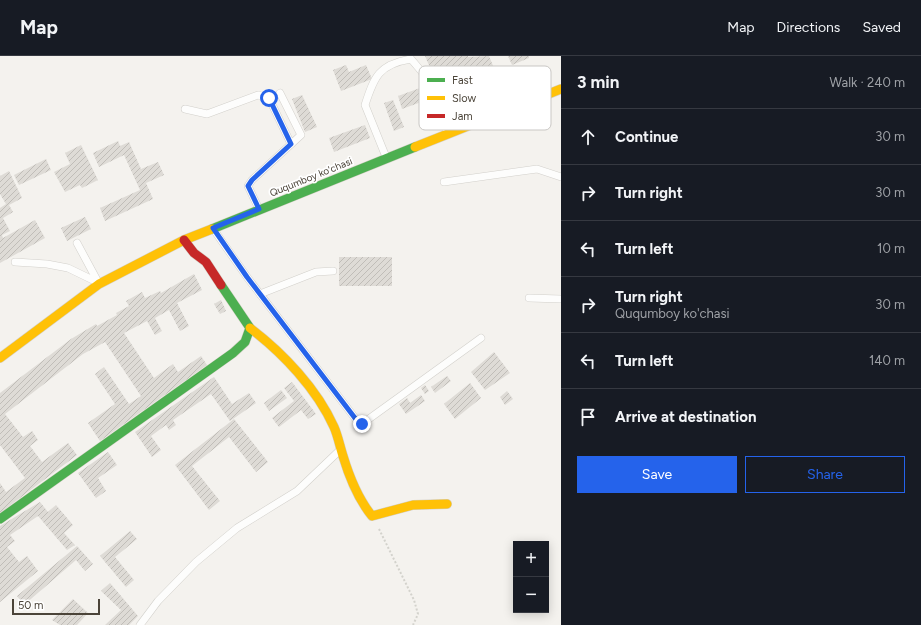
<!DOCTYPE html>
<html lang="en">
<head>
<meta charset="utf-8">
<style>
	:root { --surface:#171b24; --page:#20242c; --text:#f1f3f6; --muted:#9ea1a6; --line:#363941; --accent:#2563eb }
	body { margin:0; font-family:Figtree,sans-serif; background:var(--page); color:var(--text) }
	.controls { position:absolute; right:12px; bottom:12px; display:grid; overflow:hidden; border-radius:0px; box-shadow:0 2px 10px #0003 }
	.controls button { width:36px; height:36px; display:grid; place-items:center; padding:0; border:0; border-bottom:1px solid var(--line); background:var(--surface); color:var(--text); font:20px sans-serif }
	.scale { position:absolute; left:12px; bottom:10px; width:88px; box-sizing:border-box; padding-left:4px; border:2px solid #4b4439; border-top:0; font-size:11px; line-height:14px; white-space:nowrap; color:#4b4439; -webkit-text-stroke:3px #fff; paint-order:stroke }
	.stop { position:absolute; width:12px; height:12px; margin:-9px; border:3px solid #2563eb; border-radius:50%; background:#fff }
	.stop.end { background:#2563eb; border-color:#fff; box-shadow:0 1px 4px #0008 }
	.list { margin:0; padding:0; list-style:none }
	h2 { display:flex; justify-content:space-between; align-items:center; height:52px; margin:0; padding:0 16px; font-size:17px }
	h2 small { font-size:13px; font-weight:400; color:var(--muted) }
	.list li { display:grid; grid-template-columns:26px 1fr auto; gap:12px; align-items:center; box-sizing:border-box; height:56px; padding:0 16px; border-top:1px solid var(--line) }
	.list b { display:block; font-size:15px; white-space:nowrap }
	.list p { margin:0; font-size:13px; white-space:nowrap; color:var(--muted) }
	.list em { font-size:13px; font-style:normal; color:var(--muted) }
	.actions { display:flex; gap:8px; padding:12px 16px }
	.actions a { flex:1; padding:9px 0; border:1px solid var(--accent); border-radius:0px; text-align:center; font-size:14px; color:var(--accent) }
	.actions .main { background:var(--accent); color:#fff }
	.icon { flex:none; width:22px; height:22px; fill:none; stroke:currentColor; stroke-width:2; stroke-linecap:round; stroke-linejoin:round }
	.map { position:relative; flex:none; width:561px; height:569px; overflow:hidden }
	header { display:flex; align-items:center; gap:24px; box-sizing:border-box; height:56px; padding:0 20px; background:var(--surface); border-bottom:1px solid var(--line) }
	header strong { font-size:19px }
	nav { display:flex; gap:22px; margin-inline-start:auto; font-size:14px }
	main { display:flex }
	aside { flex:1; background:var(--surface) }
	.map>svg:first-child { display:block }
	.building { fill:url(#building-hatch) }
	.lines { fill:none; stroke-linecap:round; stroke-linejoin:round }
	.lane-casing { stroke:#d2d0cb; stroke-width:8 }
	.fast-casing { stroke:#d3cfc5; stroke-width:10 }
	.slow-casing { stroke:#d3cfc5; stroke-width:10 }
	.jam-casing { stroke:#d3cfc5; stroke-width:10 }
	.path { stroke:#d3d2cc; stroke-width:2; stroke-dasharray:2 2; stroke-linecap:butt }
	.lane { stroke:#fdfdfc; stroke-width:7 }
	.fast { stroke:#4caf50; stroke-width:9 }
	.slow { stroke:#ffc107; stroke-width:9 }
	.jam { stroke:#c62828; stroke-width:9 }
	.route { stroke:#2563eb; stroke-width:5 }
	.labels { text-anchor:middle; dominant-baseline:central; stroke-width:3.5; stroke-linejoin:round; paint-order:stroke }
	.street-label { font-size:10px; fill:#4b4439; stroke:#fff }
	.key { fill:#fff; stroke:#c9c7c4; stroke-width:1 }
	.key-label { font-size:11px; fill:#4b4439 }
</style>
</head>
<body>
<header>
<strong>Map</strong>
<nav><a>Map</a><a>Directions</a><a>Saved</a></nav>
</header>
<main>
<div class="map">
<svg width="561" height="569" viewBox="0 0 561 569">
	<defs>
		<pattern id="building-hatch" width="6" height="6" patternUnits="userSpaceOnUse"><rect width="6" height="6" fill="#dedbd6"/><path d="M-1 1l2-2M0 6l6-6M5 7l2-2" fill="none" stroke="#c0bdb8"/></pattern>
	</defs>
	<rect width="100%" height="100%" fill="#f4f2ee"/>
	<!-- building -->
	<g class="building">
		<polygon points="425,0 468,0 468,1 489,0 496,17 442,39"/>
		<polygon points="508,0 529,0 529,2 512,9"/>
		<polygon points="346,9 349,16 366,9 372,23 341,35 333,14"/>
		<polygon points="420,32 424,45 402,53 398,40"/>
		<polygon points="302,39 317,71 305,76 292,43"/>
		<polygon points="393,44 404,71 394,75 384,47"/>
		<polygon points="365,69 370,82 334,96 329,82"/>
		<polygon points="118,85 120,90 129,86 141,113 158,106 164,119 146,127 153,143 105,165 100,152 140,134 124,99 99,111 93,97"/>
		<polygon points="81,89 98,124 82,132 80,129 65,136 54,116 70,108 65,97"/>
		<polygon points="46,103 51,114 19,129 14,119"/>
		<polygon points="9,115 22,142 9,149 13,156 3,162 10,175 2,179 3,182 35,164 45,182 0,207 0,152 6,148 0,138 0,120"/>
		<polygon points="85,161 91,173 67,185 61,172"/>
		<rect x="339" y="201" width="53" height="29"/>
		<polygon points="194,218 202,234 177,247 189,270 180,275 169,254 155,262 162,275 155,279 147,265 124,277 154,322 173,308 178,316 201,300 207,309 100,385 88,367 115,348 95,318 104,311 129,348 141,340 105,286 83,298 5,358 23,381 32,375 38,384 30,390 42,406 68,387 77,399 0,457 0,427 6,436 25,422 0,389 0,337 71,283 96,268 97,270 117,259 116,257 129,250 126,245 142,236 145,242 160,235 161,237"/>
		<polygon points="221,244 226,255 220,258 214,248"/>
		<polygon points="494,296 510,317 485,334 471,316"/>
		<polygon points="447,320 451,325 435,337 431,331"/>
		<polygon points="214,321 232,348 249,337 256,347 230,365 211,338 173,364 176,369 169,374 166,369 151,380 161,394 152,401 135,376"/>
		<polygon points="292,326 316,358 308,363 301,354 279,371 272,362 294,345 284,332"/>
		<polygon points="470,327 481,342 455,363 444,348"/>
		<polygon points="425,329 429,335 425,338 421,332"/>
		<polygon points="281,334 287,342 269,355 264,347"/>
		<polygon points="507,335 513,343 505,349 500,341"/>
		<polygon points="421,339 425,345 406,358 399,348 407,342 410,347"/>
		<polygon points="234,363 268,406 256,416 229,381 192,410 220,445 209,454 175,409"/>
		<polygon points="108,396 117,409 98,422 106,435 96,442 78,417"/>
		<polygon points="40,446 48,456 56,449 73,469 64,477 75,489 67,494 38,460 10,479 15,485 7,491 19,506 27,500 38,515 0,546 0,470"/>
		<polygon points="130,475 137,483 115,501 134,524 126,531 100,500"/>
		<polygon points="77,490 93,508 85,515 76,504 24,549 17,540"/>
		<polygon points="110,527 138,560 129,569 105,569 121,554 101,535"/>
		<polygon points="73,543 88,557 77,569 60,569 52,564"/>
	</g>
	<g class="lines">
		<!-- lane casing -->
		<g class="lane-casing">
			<g id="lane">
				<polyline points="185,53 207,58 258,39 269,42 291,88"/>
				<path d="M386,101L365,49C374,21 379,8 411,3L422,16L447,76"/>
				<polyline points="444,126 537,113 561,121"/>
				<polyline points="258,151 248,130 252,124 301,79 280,37"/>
				<polyline points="214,174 247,221 358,366 362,368 366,365 481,282"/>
				<polyline points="77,187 98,226"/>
				<polyline points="15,206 47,208 68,212 97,226"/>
				<polyline points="260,238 316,216 333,215"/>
				<polyline points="529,242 561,243"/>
				<polyline points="140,569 158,545 196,506 237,472 297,435 339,395"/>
			</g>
		</g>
		<!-- fast casing -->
		<g class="fast-casing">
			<g id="fast">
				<polyline points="212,173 415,91"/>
				<polyline points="0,463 233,297 245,286 250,272 221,229"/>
			</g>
		</g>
		<!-- slow casing -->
		<g class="slow-casing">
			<g id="slow">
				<polyline points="415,91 561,33"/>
				<path d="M250,272C283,297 317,333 334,371C338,380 340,391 343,400C349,420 359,444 372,460L413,449L447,448"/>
				<polyline points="0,302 99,228 184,184 212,173"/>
			</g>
		</g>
		<!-- jam casing -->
		<g class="jam-casing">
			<polyline id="jam" points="184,184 194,197 206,206 221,229"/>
		</g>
		<!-- path -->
		<polyline class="path" points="379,473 414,544 418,558 413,569"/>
		<!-- lane -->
		<use href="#lane" class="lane"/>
		<!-- fast -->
		<use href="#fast" class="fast"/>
		<!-- slow -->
		<use href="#slow" class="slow"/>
		<!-- jam -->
		<use href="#jam" class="jam"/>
	</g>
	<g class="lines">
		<!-- route -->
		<polyline class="route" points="269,42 291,88 252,124 248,130 259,153 213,172 247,221 358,366 362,368"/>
	</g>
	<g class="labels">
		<!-- street labels -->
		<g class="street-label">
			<text transform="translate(311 121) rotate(-22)">Ququmboy ko'chasi</text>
		</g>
	</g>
	<!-- legend -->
	<rect x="419" y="10" width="132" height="64" rx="6" class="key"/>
	<rect x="427" y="22" width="18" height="4" fill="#4caf50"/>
	<rect x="427" y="40" width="18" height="4" fill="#ffc107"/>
	<rect x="427" y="58" width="18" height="4" fill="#c62828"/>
	<g class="key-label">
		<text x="452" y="28">Fast</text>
		<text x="452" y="46">Slow</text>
		<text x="452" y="64">Jam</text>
	</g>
</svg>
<div class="controls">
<button>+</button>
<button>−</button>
</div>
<div class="scale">50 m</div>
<div class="stop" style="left:269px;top:42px"></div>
<div class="stop end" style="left:362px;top:368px"></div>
</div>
<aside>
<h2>3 min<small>Walk · 240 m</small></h2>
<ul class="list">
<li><svg class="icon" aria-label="ahead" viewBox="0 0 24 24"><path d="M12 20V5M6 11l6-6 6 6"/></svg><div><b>Continue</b></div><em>30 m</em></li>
<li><svg class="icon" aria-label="right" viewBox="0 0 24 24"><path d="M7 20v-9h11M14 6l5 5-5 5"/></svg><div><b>Turn right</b></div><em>30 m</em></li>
<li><svg class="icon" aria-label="left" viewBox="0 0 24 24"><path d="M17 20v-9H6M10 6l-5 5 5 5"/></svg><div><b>Turn left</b></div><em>10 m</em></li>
<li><svg class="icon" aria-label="right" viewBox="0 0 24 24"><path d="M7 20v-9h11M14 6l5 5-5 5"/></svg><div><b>Turn right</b><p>Ququmboy ko'chasi</p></div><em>30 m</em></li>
<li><svg class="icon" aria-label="left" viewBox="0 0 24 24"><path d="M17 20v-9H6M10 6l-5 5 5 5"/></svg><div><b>Turn left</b></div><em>140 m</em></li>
<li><svg class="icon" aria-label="arrive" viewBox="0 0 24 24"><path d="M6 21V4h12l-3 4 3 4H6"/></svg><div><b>Arrive at destination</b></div></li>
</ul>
<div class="actions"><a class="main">Save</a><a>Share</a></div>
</aside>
</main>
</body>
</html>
